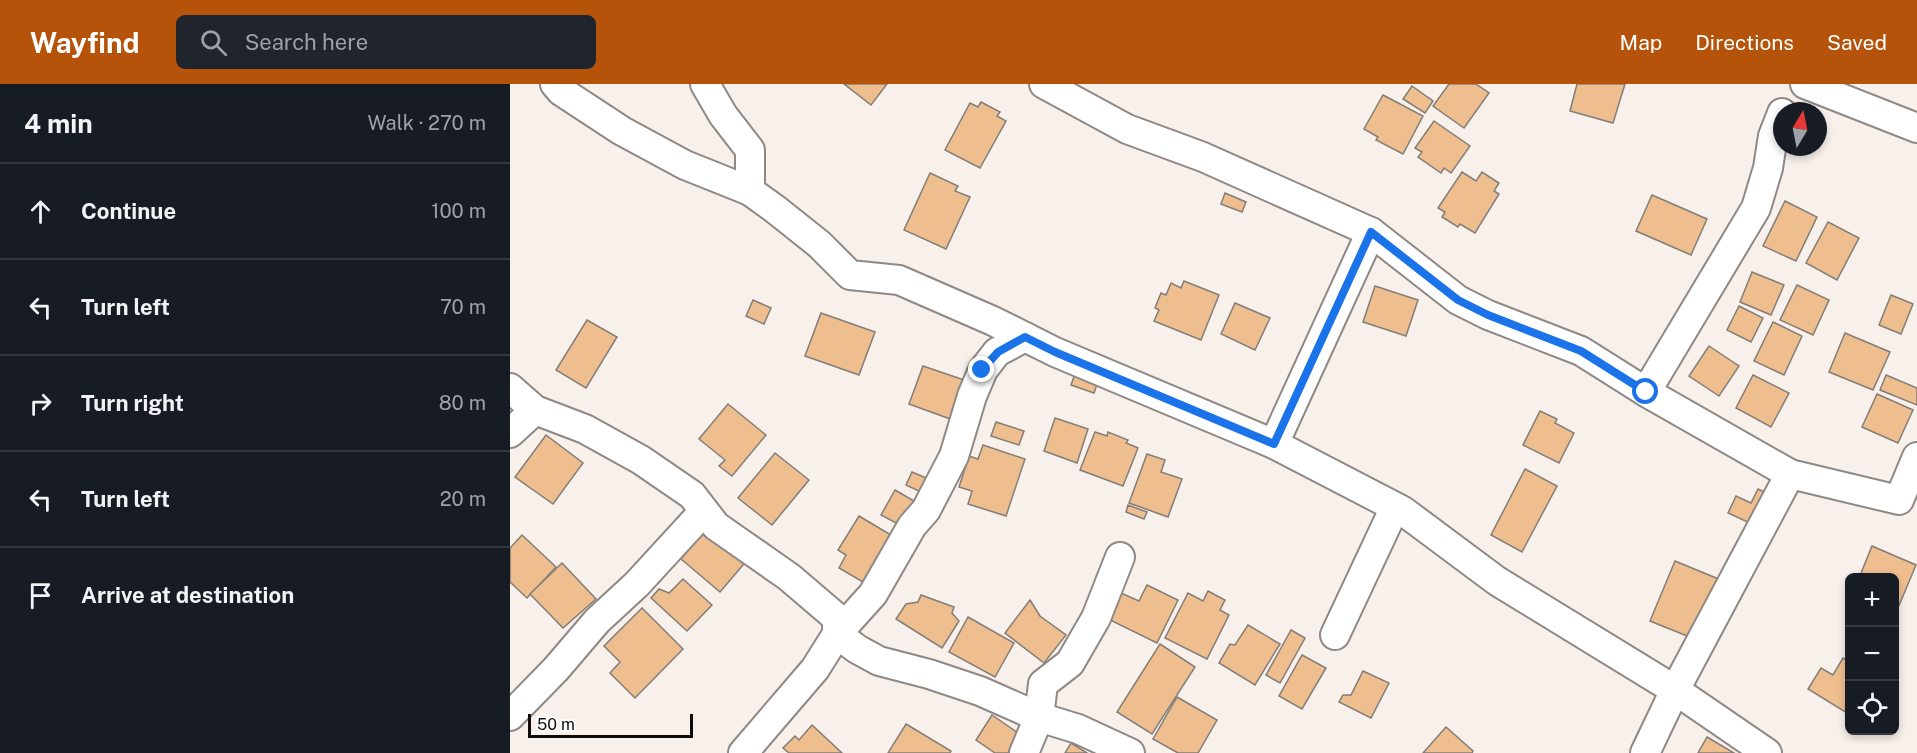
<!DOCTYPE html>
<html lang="en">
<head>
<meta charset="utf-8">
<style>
	:root { --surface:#171b24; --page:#20242c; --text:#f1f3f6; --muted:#9ea1a6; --line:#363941; --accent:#b45309 }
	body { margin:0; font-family:"Public Sans",sans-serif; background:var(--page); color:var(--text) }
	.controls { position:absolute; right:18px; bottom:18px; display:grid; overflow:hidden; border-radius:9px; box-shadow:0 3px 9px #0003 }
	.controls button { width:54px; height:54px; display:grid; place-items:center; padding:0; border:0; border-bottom:2px solid var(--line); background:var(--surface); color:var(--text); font:30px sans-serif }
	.compass { position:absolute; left:1263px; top:18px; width:54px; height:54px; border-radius:50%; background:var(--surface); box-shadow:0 3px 9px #0003; rotate:10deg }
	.scale { position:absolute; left:18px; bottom:15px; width:165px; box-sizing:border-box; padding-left:6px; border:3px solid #0e0c0a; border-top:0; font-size:16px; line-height:21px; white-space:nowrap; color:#0e0c0a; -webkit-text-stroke:4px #fff; paint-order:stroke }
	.stop { position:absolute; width:18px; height:18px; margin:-14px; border:4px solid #1a73e8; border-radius:50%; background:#fff }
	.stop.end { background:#1a73e8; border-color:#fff; box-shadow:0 2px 6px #0008 }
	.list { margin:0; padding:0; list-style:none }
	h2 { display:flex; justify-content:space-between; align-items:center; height:78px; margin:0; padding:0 24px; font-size:26px }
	h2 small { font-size:20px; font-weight:400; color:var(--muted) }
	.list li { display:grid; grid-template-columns:39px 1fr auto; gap:18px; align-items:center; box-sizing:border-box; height:96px; padding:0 24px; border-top:2px solid var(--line) }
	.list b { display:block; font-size:22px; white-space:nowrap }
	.list em { font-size:20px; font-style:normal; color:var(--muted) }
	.icon { flex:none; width:33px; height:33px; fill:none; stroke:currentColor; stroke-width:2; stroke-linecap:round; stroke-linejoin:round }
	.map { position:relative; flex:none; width:1407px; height:669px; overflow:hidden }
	header { display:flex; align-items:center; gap:36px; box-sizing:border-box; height:84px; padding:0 30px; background:var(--accent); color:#fff }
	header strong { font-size:28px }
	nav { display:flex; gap:33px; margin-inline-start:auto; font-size:21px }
	.search { width:420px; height:54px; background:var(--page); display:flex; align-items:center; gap:15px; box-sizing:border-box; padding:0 21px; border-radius:9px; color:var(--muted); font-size:22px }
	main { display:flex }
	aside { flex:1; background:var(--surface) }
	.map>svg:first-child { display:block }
	.building { fill:#efbe8e; stroke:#837d78; stroke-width:1.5 }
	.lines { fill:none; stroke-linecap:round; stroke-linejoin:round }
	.minor-casing { stroke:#8f8884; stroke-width:32 }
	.minor { stroke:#fff; stroke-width:28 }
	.route { stroke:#1a73e8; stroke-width:8 }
</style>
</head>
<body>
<header>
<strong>Wayfind</strong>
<div class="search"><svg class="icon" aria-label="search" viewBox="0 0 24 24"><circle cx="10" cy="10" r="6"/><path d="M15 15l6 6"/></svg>Search here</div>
<nav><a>Map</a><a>Directions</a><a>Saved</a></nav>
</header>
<main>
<aside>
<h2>4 min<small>Walk · 270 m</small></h2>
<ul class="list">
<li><svg class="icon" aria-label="ahead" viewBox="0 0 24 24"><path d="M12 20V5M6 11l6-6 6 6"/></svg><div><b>Continue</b></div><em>100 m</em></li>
<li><svg class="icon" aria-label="left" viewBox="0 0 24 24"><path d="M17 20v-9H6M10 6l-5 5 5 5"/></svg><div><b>Turn left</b></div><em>70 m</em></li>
<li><svg class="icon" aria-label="right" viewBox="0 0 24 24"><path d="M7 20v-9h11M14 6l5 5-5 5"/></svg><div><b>Turn right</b></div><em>80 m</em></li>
<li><svg class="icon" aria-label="left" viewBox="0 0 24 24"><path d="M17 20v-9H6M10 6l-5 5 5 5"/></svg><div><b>Turn left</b></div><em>20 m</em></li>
<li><svg class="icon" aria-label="arrive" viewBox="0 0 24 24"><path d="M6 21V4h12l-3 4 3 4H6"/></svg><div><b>Arrive at destination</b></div></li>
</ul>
</aside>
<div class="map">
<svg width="1407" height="669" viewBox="0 0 1407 669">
	<rect width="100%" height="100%" fill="#f7f0eb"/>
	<!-- building -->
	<g class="building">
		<polygon points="334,0 377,0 361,21"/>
		<polygon points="939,0 966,0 979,9 954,44 923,22"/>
		<polygon points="1067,0 1115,0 1103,39 1060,27"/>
		<polygon points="902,2 923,17 915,29 893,15"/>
		<polygon points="873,11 913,32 893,70 866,56 868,53 854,45"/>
		<polygon points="471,18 490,28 487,32 496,37 470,84 435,66 460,19 468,23"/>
		<polygon points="924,37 960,62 941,89 934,84 931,89 908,73 912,68 905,64"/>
		<polygon points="952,88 966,97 972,88 989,99 984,107 989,110 965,149 950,140 948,143 932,133 935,128 928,124"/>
		<polygon points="420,89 448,102 445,107 460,113 436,165 394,146"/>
		<polygon points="715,109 736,118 732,128 711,120"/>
		<polygon points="1142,111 1197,135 1181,171 1126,147"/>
		<polygon points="1275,117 1307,133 1286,177 1253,162"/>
		<polygon points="1318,138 1349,154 1327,196 1296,179"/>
		<polygon points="1242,188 1274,201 1261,231 1230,218"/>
		<polygon points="674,197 709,211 691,256 644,237 649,226 645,224 651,209 656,211 661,199 671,204"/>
		<polygon points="1287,201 1319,216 1303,251 1270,236"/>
		<polygon points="865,202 908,216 896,252 853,238"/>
		<polygon points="1381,211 1403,220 1391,250 1369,241"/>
		<polygon points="243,216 261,224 254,240 236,232"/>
		<polygon points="725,219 760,234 745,266 711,250"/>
		<polygon points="1229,222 1253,234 1241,258 1217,246"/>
		<polygon points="311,229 365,248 349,291 295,272"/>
		<polygon points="77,236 107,253 76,304 46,286"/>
		<polygon points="1263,238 1292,252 1274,291 1244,277"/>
		<polygon points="1335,249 1380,268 1363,306 1319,288"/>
		<polygon points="1199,262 1229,282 1209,312 1179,292"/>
		<polygon points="413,282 457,297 443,336 399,320"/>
		<polygon points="567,284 590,292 584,309 561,301"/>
		<polygon points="1243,291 1279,309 1261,343 1226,324"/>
		<polygon points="1376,291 1407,304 1407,321 1370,306"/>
		<polygon points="1367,310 1403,326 1388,359 1352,343"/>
		<polygon points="218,320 256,351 222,392 209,382 215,376 189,355"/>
		<polygon points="1030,327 1047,335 1045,339 1064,349 1049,379 1013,361"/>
		<polygon points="545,334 578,345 567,379 534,367"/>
		<polygon points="486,338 514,347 509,361 481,352"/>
		<polygon points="585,348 597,352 598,348 618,356 616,359 628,364 613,402 570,386"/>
		<polygon points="36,351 73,379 43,420 5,393"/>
		<polygon points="473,361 515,375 496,432 458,420 462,407 449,403 459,372 468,375"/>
		<polygon points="265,369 299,396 262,441 228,414"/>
		<polygon points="637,370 655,376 651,388 672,395 658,433 619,419"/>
		<polygon points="1015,385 1047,402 1012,468 981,451"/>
		<polygon points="402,388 421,396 415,410 396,401"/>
		<polygon points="1248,405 1259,410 1244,441 1218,429 1226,412 1241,419"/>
		<polygon points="385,406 404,417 390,441 371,431"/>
		<polygon points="618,421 637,428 634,435 616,428"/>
		<polygon points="349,432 386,454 358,501 329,484 336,471 328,466"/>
		<polygon points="198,442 238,475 210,508 171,475"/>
		<polygon points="12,451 46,483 17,514 0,498 0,464"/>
		<polygon points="1362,462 1406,481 1388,524 1384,522 1384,494 1349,494"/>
		<polygon points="1165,477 1211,496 1187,556 1140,537"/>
		<polygon points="52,479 86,515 53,544 20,510"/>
		<polygon points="173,495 202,521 177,547 141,514 149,505 159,509"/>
		<polygon points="637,501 668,516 647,559 598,535 611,509 629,517"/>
		<polygon points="698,507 715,516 710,526 719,531 697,575 655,554 678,509 693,517"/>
		<polygon points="411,511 444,523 442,529 449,537 432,564 386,535 396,520 408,518"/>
		<polygon points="520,516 530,532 556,551 534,579 495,549"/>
		<polygon points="132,524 173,565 125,614 100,589 110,578 94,562"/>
		<polygon points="458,533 504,559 485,593 439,568"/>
		<polygon points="738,541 770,560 745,601 709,579 720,560 725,561"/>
		<polygon points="781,546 795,554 770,599 756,591"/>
		<polygon points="650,560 685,583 642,650 607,628"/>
		<polygon points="792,571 816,584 792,625 769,612"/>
		<polygon points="1333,574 1340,578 1340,624 1337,629 1298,605 1311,584 1323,591"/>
		<polygon points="853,587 879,599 861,634 829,618 833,611 841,611"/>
		<polygon points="667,613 707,636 688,669 668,669 643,655"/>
		<polygon points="482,631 511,651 498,669 485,669 466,656"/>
		<polygon points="396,640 441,667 440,669 378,669"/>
		<polygon points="302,641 332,669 279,669 273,664 285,652 289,656"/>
		<polygon points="936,643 963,667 962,669 913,669"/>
		<polygon points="1197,653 1224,669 1188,669"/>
		<polygon points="561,659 577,669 555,669"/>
	</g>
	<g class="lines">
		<!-- minor casing -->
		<g class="minor-casing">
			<g id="minor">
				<polyline points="45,0 51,7 112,47 175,81 240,107"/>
				<polyline points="195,0 213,31 240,66 240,107 265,125 309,160 340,191 389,196 483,237 545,268 764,360 893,427 987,497 1165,606 1257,669"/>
				<polyline points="534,0 617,45 693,73 861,148 948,216 978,231 1071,267 1136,308 1280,390 1165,606 1135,669"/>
				<polyline points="1295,0 1407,44"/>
				<polyline points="515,253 487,268 473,286 462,312 444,372 416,426 402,442 363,510 327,550 347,565 369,577 419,590 470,607 529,633 568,645 620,669"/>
				<polyline points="0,304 25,326 75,345 131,376 182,411 206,442 279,493 327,534 327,550 305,585 233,669"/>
				<polyline points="1136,308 1246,124 1258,84 1263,52 1272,29"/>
				<polyline points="0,349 25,326"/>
				<polyline points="764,360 861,148"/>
				<polyline points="1280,390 1389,416 1407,373"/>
				<polyline points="825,551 885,423"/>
				<polyline points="0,632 46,585 87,537 127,500 194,427"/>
				<polyline points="514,669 529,633 533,600 560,579 586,534 610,473"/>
			</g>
		</g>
		<!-- minor -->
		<use href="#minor" class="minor"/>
	</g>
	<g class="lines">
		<!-- route -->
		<polyline class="route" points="472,286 488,268 515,253 545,268 764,360 861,148 948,216 978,231 1071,267 1136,308"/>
	</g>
</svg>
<div class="controls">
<button>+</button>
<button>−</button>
<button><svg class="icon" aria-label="locate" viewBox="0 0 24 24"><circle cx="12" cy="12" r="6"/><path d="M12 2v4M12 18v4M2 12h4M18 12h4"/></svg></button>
</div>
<svg class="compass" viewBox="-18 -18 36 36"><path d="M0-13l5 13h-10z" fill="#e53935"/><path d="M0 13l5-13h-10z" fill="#9ea1a6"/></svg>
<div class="scale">50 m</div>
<div class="stop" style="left:1136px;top:308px"></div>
<div class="stop end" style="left:472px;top:286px"></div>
</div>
</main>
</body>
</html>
